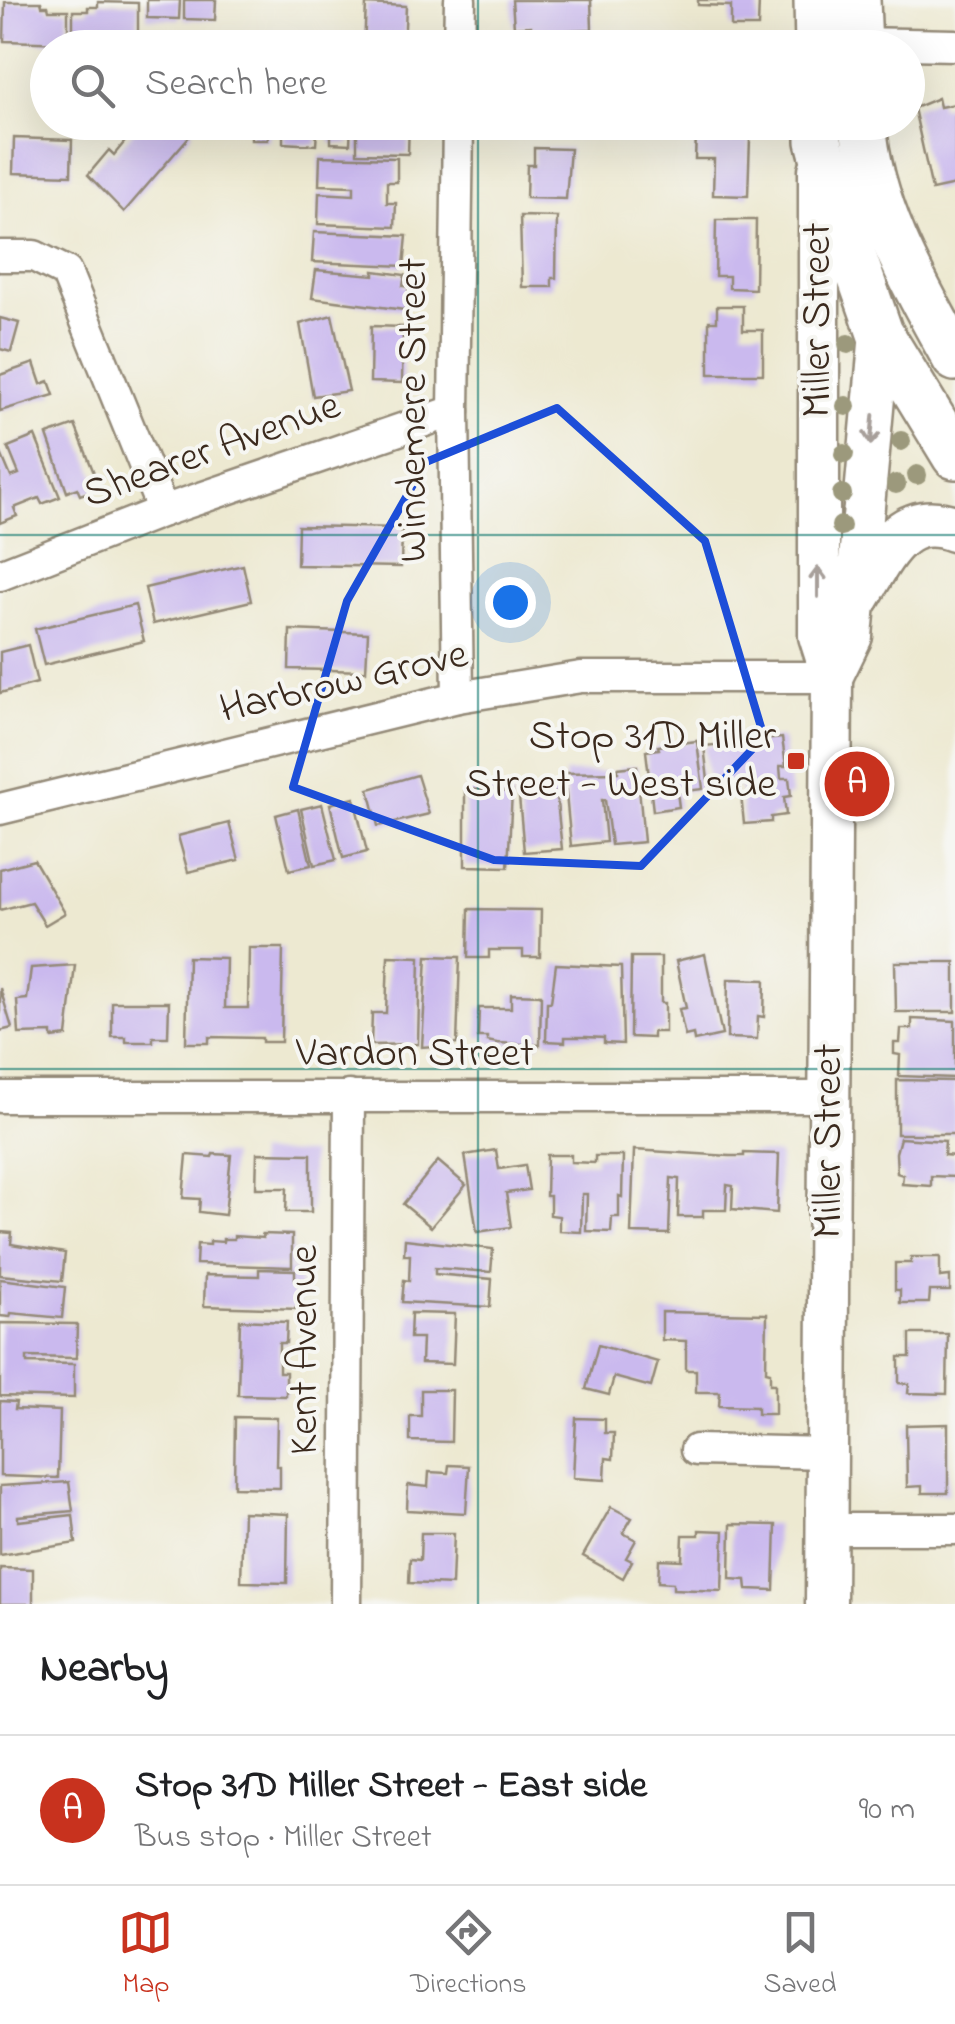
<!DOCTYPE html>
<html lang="en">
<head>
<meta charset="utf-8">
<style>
	:root { --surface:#fff; --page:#f2f2f2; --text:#202124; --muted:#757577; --line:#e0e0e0; --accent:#c8321e }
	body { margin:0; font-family:"Indie Flower",sans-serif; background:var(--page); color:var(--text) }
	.you { position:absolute; left:510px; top:602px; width:35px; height:35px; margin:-25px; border:8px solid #fff; border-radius:50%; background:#1a73e8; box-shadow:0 0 0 15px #1a73e833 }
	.badge { display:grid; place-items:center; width:65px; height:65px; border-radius:50%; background:var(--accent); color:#fff; font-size:32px; font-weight:700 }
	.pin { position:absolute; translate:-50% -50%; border:5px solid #fff; box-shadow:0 2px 10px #0006 }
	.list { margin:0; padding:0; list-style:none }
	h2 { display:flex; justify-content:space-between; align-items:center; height:130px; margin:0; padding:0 40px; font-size:42px }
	h2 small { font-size:32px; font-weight:400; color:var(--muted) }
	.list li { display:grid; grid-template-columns:65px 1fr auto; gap:30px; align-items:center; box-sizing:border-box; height:150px; padding:0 40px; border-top:2px solid var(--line) }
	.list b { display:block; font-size:38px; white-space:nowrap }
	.list p { margin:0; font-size:32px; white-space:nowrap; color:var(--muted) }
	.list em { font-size:32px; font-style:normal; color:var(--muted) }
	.icon { flex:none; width:55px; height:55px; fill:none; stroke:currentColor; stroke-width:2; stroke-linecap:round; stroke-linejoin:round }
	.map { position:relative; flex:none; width:955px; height:1604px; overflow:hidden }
	.search { position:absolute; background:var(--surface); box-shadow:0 10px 40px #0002; left:30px; right:30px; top:30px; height:110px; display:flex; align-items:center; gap:25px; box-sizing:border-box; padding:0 35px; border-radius:55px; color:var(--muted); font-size:38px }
	.sheet { height:280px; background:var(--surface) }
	nav { display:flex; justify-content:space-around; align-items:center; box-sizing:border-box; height:140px; border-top:2px solid var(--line); background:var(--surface); font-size:28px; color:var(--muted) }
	nav a { display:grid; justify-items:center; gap:5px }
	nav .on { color:var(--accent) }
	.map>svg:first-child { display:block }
	.building { fill:#cab9ee }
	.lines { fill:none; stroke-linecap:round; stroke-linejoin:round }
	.minor-casing { stroke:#948a78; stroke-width:35 }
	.tertiary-casing { stroke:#948a78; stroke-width:45 }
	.secondary-casing { stroke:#948a78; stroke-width:50 }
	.minor { stroke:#fff; stroke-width:30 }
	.tertiary { stroke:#fff; stroke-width:40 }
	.secondary { stroke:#fff; stroke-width:45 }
	.tree { fill:#9c997b }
	.oneway { stroke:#a79f9a }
	.marked { fill:none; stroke:#1d4ed8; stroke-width:8; stroke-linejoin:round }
	.grid { fill:none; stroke:#0f766e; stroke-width:2.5; stroke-opacity:0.55 }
	.poi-dot { fill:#c8321e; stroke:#f6f6f2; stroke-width:4 }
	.labels { text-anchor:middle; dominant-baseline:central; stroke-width:8; stroke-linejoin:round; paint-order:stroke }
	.street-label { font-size:42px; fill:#3b2a1e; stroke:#f6f6f2 }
	.poi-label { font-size:42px; fill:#3b2a1e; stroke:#f6f6f2; text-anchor:end }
</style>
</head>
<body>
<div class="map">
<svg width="955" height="1604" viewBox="0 0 955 1604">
	<rect width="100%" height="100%" fill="#f6f6f2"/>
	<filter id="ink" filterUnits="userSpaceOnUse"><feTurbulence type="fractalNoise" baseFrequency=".01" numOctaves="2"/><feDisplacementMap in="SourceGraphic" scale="20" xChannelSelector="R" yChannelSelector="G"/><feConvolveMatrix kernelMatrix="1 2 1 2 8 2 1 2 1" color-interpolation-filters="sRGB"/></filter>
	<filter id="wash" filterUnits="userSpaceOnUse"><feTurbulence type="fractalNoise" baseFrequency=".0048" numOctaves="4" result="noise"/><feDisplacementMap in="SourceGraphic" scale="40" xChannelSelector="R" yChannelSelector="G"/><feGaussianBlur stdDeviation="2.25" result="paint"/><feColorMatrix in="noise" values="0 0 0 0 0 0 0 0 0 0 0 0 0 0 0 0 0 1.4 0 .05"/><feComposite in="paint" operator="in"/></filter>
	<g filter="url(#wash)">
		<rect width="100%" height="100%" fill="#ede9d1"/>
		<g id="blocks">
			<!-- building -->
			<g class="building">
				<polygon points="147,0 180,0 179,19 147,18"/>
				<polygon points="184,0 216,0 215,20 184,19"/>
				<polygon points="512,0 591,0 592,29 531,32 531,26 514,27"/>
				<polygon points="698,0 759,0 758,27 731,27 731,6 698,5"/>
				<polygon points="5,2 41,2 42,6 48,6 49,10 68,10 68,43 4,41"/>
				<polygon points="98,2 138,3 138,43 73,43 73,11 88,11 88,7 98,7"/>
				<polygon points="366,4 406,6 404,48 364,48"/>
				<polygon points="519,38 597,41 597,48 518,48"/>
				<polygon points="723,42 756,43 756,48 723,48"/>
				<polygon points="938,98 940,107 955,104 955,185 932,190 914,108"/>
				<polygon points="141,122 182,122 193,132 124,212 88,175 109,150 114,155"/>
				<polygon points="251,122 351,122 350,144 331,143 331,131 317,131 316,145 283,143 283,130 268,129 268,140 251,140"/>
				<polygon points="376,122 409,122 408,154 357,153 357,132 376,132"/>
				<polygon points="523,122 564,122 563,128 523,127"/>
				<polygon points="696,136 750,138 748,196 713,195 714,159 695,159"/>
				<polygon points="14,138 72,140 71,175 13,173"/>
				<polygon points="534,148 570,149 566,199 526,198 527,165 534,165"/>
				<polygon points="320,156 397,158 397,182 387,182 387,203 396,203 395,227 318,224 319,193 354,195 354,186 319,185"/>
				<polygon points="520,216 557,217 556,278 552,278 552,287 522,287"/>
				<polygon points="716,220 756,220 755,289 729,288 729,276 715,276"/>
				<polygon points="314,232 407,236 404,266 312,262"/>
				<polygon points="316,270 374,275 374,271 405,275 403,286 409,287 405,310 312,298"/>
				<polygon points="717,306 743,306 743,330 763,330 763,374 709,374 709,321 717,321"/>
				<polygon points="332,315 349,391 313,396 300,324"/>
				<polygon points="0,318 19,323 11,352 0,349"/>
				<polygon points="371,326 403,327 402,383 370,382"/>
				<polygon points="34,363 41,384 49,381 54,395 0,411 0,375"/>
				<polygon points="75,425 100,488 80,495 77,488 67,492 47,435"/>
				<polygon points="35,436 60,497 42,504 39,498 14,508 17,516 0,523 0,451 11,477 19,474 8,447"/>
				<polygon points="298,526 402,528 401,567 297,565"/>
				<polygon points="243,565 251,601 153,624 145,588"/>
				<polygon points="135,605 144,641 44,665 35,629"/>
				<polygon points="290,630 368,633 366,671 289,669"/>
				<polygon points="28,645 37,683 0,693 0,652"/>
				<polygon points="782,738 786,766 780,766 781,778 789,778 791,796 784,797 786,815 771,817 771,822 744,824 740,785 709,789 704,746"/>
				<polygon points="697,741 703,789 677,792 679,807 653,811 646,751 659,749 658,746"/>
				<polygon points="637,766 644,842 611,845 605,800 602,800 606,842 571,846 564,773 618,772 618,768"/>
				<polygon points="417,775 429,814 378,826 369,789"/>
				<polygon points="465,789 512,792 508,867 465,866"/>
				<polygon points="556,793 562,849 524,852 519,797"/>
				<polygon points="354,798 367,852 343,858 330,804"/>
				<polygon points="322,804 336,860 314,865 301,809"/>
				<polygon points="298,809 311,865 289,870 276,815"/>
				<polygon points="229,823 239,860 188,872 178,836"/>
				<polygon points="34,860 65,913 45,925 31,902 0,910 0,869"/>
				<polygon points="469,909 541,910 540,957 523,957 523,950 489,950 489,958 468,958"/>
				<polygon points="249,948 283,948 281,1042 262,1042 262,1038 209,1037 209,1043 186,1043 188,957 226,958 225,1008 248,1008"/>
				<polygon points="705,954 722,1035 694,1041 693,1034 685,1036 679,1009 686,1008 676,961"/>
				<polygon points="388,956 420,957 418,1044 371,1045 372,1013 386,1013"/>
				<polygon points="427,956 460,957 457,1044 422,1047"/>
				<polygon points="631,957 661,957 661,1003 665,1003 665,1032 653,1032 653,1038 630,1037"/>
				<polygon points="895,962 955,962 955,1012 896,1012"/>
				<polygon points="556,964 621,967 623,1044 604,1043 604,1038 586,1037 565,1037 565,1042 546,1041 547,1002 551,1002"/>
				<polygon points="75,965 67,1036 52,1038 52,1033 19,1034 17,1000 27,999 31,968"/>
				<polygon points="728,979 765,980 764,1017 758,1016 757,1039 727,1038"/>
				<polygon points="0,988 12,1028 0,1031"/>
				<polygon points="511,994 541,995 540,1045 497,1043 487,1041 487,1037 478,1037 479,1008 511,1008"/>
				<polygon points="112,1002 169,1002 168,1037 153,1037 153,1042 126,1042 126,1037 112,1037"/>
				<polygon points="912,1019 955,1021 955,1078 899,1076 900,1055 894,1054 894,1043 900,1043 901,1029 912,1029"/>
				<polygon points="897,1080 955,1081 955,1134 897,1134"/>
				<polygon points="900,1138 945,1141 944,1155 955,1156 955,1177 931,1176 931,1186 902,1184 903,1175 897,1173 896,1153"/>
				<polygon points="496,1150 499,1169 525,1165 529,1190 506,1193 511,1227 477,1232 465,1155"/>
				<polygon points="634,1150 730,1156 744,1156 744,1153 779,1154 777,1213 732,1209 733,1186 727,1185 726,1210 703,1210 703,1217 678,1217 679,1179 671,1178 669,1234 631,1233"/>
				<polygon points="257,1153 311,1154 311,1212 286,1212 287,1188 256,1188"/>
				<polygon points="213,1154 231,1155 225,1215 199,1212 200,1199 183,1198 187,1155 212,1157"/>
				<polygon points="547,1155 571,1155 571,1162 595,1163 595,1156 623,1156 622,1197 619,1196 619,1217 612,1217 611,1232 586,1231 587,1194 582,1194 581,1232 559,1231 559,1216 550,1215 550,1196 546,1196"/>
				<polygon points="438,1161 466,1185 431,1227 403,1204"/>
				<polygon points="0,1232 12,1233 11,1244 65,1253 62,1281 0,1275"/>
				<polygon points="262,1234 292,1235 292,1267 196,1264 197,1244 210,1245 210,1241 223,1242 223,1239 234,1239 234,1236 263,1238"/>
				<polygon points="405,1239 493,1249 491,1272 435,1268 435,1274 492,1279 490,1307 402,1302 404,1280 409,1281 410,1255 404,1255"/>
				<polygon points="911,1257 940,1257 940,1277 950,1276 950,1291 930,1291 929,1303 900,1303 900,1290 895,1290 895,1263 911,1263"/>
				<polygon points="259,1269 295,1270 295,1279 300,1279 299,1309 204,1306 205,1275 259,1276"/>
				<polygon points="0,1279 65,1287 62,1318 11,1313 10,1317 0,1316"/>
				<polygon points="662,1312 767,1314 766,1371 770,1372 770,1384 775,1384 775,1414 757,1414 757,1407 719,1406 720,1392 696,1392 696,1370 686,1370 686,1341 662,1340"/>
				<polygon points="411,1313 455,1314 453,1364 421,1363 422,1338 410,1338"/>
				<polygon points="240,1320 287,1322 286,1343 279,1343 279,1372 286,1372 286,1396 238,1395"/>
				<polygon points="0,1323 77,1324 76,1358 27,1357 27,1363 74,1364 74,1398 0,1396"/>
				<polygon points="910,1334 948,1334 947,1394 908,1393 909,1384 899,1383 899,1357 910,1357"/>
				<polygon points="598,1345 658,1362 651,1387 614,1377 609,1395 586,1389"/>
				<polygon points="421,1390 452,1390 451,1442 410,1441 410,1416 421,1416"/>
				<polygon points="0,1401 16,1402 15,1409 60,1411 58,1478 0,1476"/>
				<polygon points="235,1417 277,1418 276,1466 280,1466 280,1488 234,1487"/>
				<polygon points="576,1418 605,1419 605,1433 614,1433 613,1459 606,1458 605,1480 573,1478"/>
				<polygon points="948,1424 948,1493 922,1493 922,1486 907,1487 906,1425"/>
				<polygon points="449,1465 469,1466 466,1513 407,1510 408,1485 428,1487 429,1472 448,1473"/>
				<polygon points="69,1482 73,1511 18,1516 18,1521 73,1515 76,1543 0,1555 0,1486"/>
				<polygon points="611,1507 632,1518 623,1533 636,1540 626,1558 632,1561 623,1578 583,1556"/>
				<polygon points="243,1512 288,1514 287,1583 241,1582"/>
				<polygon points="731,1524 776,1525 774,1590 747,1589 746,1580 730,1579"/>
				<polygon points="699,1530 724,1531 722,1591 673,1589 673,1583 658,1582 659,1559 682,1560 683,1535 699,1535"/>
				<polygon points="421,1533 454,1533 452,1585 409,1583 410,1559 420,1560"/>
				<polygon points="0,1568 33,1569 33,1604 0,1604"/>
			</g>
		</g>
	</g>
	<g filter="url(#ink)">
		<use href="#blocks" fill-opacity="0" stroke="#948a78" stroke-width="2.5"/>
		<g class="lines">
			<!-- minor casing -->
			<g class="minor-casing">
				<g id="minor">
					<polyline points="858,43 955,45"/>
					<polyline points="459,48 460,0"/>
					<polyline points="0,256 34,256 66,272 163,511"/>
					<polyline points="0,575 163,511 454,411"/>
					<polyline points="458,697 454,411 458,122"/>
					<polyline points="0,809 458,697 581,677 832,677"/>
					<polyline points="0,1097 829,1097"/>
					<polyline points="696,1450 827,1453"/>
					<polyline points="826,1529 955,1529"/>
					<polyline points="346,1604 349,1096"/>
				</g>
			</g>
			<!-- tertiary casing -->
			<g class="tertiary-casing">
				<g id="tertiary">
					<polyline points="819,170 819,636 832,677 826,1604"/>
					<polyline points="832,677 852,636 880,333"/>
				</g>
			</g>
			<!-- secondary casing -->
			<g class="secondary-casing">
				<g id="secondary">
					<polyline points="817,0 818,48"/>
					<polyline points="857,0 859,48"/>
					<polyline points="819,122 819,141 840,219 880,333 955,456"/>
					<path d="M863,122C869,206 915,286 955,358"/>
					<path d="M857,597C881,558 900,508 955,529"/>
				</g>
			</g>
			<!-- minor -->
			<use href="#minor" class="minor"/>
			<!-- tertiary -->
			<use href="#tertiary" class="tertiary"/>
			<!-- secondary -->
			<use href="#secondary" class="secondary"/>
		</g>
		<!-- trees -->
		<g class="tree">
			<circle cx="848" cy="344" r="10"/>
			<circle cx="846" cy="406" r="10"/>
			<circle cx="901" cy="441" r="10"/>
			<circle cx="844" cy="454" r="10"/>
			<circle cx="917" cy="475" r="10"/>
			<circle cx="896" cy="484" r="10"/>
			<circle cx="842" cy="494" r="10"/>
			<circle cx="841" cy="526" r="10"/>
		</g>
		<!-- one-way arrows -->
		<defs><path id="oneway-shaft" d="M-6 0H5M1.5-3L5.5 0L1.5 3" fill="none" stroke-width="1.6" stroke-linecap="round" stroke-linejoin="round" transform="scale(2.5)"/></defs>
		<g class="oneway">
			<use href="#oneway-shaft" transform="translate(872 430) rotate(95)"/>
			<use href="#oneway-shaft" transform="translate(818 582) rotate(-90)"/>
		</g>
	</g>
	<!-- marked area -->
	<path class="marked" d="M557,408L705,541L764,737L641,866L494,860L293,787L347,601L426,462Z"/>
	<!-- grid -->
	<path class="grid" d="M478,0V48M478,122V1604M0,535H955M0,1069H955"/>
	<!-- markers -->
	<rect class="poi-dot" x="786" y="751" width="20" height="20" rx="5"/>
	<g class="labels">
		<!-- street labels -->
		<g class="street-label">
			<text transform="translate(818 320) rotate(-90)">Miller Street</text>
			<text transform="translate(414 410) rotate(-90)">Windemere Street</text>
			<text transform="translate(212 451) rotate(-20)">Shearer Avenue</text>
			<text transform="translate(344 683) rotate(-13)">Harbrow Grove</text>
			<text x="415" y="1054">Vardon Street</text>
			<text transform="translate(829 1141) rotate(-90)">Miller Street</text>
			<text transform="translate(305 1350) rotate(-90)">Kent Avenue</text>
		</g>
		<!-- poi labels -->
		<g class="poi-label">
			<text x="776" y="737">Stop 31D Miller<tspan x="776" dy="48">Street - West side</tspan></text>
		</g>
	</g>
</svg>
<div class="you"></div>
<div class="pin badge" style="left:857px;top:784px">A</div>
<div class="search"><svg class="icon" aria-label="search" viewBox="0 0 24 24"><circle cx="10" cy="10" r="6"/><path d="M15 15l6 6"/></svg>Search here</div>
</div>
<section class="sheet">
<h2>Nearby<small></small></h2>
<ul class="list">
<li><span class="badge">A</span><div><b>Stop 31D Miller Street - East side</b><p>Bus stop · Miller Street</p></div><em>90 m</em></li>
</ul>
</section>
<nav>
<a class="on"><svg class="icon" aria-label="map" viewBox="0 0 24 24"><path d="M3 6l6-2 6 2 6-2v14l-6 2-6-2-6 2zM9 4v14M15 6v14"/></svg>Map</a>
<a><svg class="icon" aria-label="directions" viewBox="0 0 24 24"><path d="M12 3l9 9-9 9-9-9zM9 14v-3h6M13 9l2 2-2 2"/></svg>Directions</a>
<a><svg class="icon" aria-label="saved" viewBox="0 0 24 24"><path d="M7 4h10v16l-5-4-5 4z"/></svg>Saved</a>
</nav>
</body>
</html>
